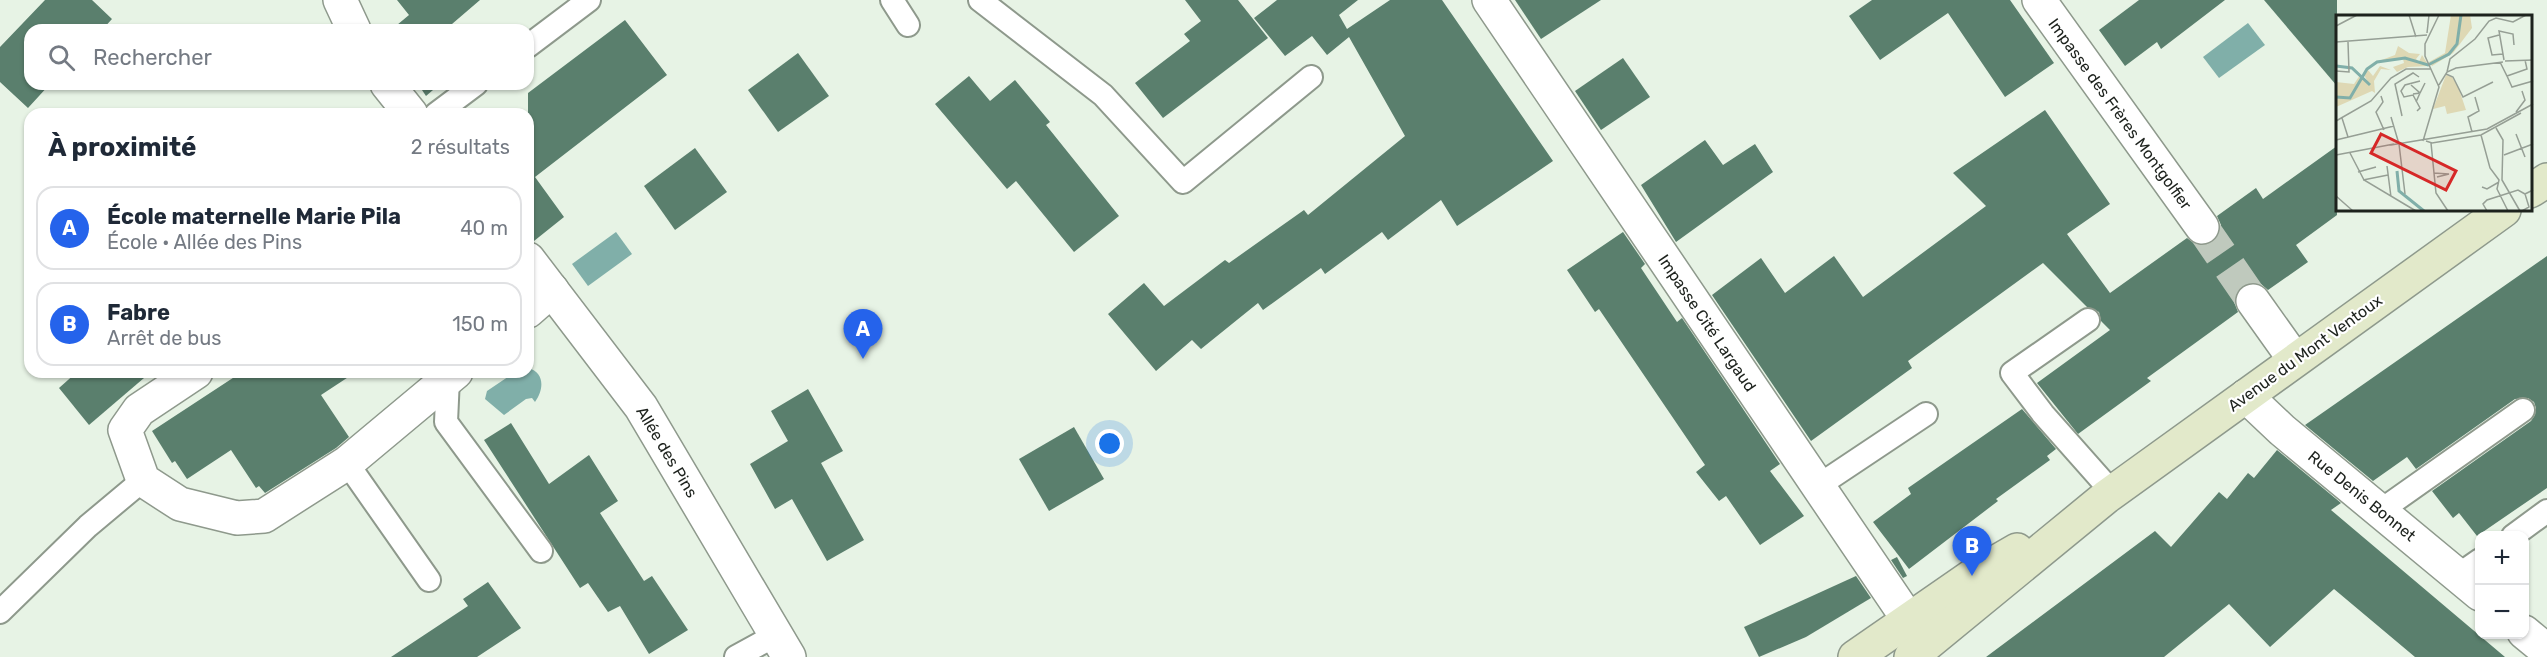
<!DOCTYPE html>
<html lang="fr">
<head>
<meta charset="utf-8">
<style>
	:root { --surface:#fff; --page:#f6f6f7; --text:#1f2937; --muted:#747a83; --line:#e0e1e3; --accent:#2563eb }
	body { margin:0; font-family:Rubik,sans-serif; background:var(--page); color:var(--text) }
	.controls { position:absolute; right:18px; bottom:18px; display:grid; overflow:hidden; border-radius:12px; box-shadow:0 2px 4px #0004 }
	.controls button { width:54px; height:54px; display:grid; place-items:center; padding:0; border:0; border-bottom:2px solid var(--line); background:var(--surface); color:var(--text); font:30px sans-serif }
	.you { position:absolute; left:1110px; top:444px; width:21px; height:21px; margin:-15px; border:4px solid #fff; border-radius:50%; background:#1a73e8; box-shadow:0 0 0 9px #1a73e833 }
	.badge { display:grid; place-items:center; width:39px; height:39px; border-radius:50%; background:var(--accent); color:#fff; font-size:20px; font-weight:700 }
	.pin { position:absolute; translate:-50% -50px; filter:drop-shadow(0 2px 3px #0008) }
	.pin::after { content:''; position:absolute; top:32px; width:21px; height:18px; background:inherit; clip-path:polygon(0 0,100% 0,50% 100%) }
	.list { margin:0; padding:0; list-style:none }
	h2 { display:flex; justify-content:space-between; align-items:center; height:78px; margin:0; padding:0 24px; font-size:26px }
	h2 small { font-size:20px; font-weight:400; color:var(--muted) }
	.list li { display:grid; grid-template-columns:39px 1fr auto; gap:18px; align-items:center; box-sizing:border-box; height:84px; margin:0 12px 12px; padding:0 12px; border:2px solid var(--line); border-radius:18px }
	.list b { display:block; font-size:22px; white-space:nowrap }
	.list p { margin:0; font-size:20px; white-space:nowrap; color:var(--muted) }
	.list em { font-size:20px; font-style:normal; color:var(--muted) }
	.icon { flex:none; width:33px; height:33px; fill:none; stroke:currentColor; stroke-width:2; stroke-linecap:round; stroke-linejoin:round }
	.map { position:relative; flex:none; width:2547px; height:657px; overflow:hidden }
	.search { position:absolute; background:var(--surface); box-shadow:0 2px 4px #0004; left:24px; top:24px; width:510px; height:66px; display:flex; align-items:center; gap:15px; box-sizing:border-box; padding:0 21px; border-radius:18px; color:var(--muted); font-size:22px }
	.panel { position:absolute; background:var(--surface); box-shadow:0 2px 4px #0004; left:24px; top:108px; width:510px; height:270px; border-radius:18px }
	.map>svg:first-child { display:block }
	.water { fill:#80afa9 }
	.building { fill:#5a7f6d }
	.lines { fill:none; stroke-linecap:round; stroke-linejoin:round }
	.street-tunnel { stroke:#bfc9bd; stroke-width:33; stroke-dasharray:33 16; stroke-linecap:butt }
	.lane-casing { stroke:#8e998c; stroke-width:26 }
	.street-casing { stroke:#8e998c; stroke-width:36 }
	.secondary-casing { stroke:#8e998c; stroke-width:36 }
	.lane { stroke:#fff; stroke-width:22 }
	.street { stroke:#fff; stroke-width:33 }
	.secondary { stroke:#e2e9ca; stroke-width:33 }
	.labels { text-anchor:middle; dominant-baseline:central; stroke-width:4.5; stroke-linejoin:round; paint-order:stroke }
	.street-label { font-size:16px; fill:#1d221d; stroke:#fff }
	.inset-river { fill:none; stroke:#80afa9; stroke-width:3 }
	.inset-road { fill:none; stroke:#969f95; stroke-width:1.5 }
	.view { fill:#d62828; fill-opacity:0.15; stroke:#d62828; stroke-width:3 }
	.inset-edge { fill:none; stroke:#1d221d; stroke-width:3 }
</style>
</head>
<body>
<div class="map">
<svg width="2547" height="657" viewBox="0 0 2547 657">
	<rect width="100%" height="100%" fill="#e7f3e5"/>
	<!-- water -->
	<g class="water">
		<polygon points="2248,23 2265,45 2219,78 2203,57"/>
		<polygon points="616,232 632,254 588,286 572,264"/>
		<path d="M528,368C545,372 544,390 535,402L532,398L526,399L504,415L485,399L487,391L515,372H528Z"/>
	</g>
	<!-- building -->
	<g class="building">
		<polygon points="45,0 92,0 112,19 102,30 30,30 30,84 50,84 28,108 0,82 0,47"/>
		<polygon points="397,0 480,0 445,30 391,30 409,15"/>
		<polygon points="1185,0 1238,0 1268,38 1163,118 1135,83 1190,41 1184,34 1201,21"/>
		<polygon points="1277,0 1358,0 1339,15 1347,29 1390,0 1442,0 1553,161 1457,226 1441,200 1388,240 1382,232 1325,274 1321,268 1263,310 1258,303 1201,349 1192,340 1156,371 1108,314 1144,283 1164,306 1225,260 1229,263 1304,210 1308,215 1405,136 1349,37 1327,55 1312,36 1285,56 1254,18"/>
		<polygon points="1515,0 1601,0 1541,39"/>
		<polygon points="1872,0 2010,0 2054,63 2005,97 1948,13 1880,60 1849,16"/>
		<polygon points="2139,0 2225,0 2161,49 2157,42 2125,66 2099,30"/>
		<polygon points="2264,0 2337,0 2337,86"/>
		<polygon points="625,20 667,75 535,177 564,217 534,241 528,241 528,93"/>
		<polygon points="798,53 829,96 778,132 748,90"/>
		<polygon points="1623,58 1650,97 1601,130 1575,91"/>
		<polygon points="969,76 990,101 1015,80 1050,122 1046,125 1119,216 1074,252 1016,181 1007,189 935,104"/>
		<polygon points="418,84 440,84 426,96"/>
		<polygon points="2045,110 2110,204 2067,234 2110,293 2187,238 2195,244 2203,246 2212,243 2219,234 2221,225 2217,216 2256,188 2263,199 2337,146 2337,215 2296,245 2308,262 2268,290 2261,284 2252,282 2242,286 2236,293 2234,302 2238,312 2147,378 2151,381 2078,434 2037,383 2110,330 2101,321 2099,312 2087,307 2043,263 1908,361 1912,368 1811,441 1712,295 1761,258 1785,293 1834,256 1863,297 1986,206 1953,173"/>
		<polygon points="1705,140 1723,165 1755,144 1773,172 1676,242 1641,185"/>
		<polygon points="695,148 727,192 675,230 644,186"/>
		<polygon points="1623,232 1645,264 1641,268 1677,322 1682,318 1780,464 1770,471 1804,516 1760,545 1726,496 1719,501 1696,472 1705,465 1599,309 1595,312 1567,270"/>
		<polygon points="2547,256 2547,488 2477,536 2459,513 2453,518 2432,491 2531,421 2535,415 2536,408 2534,402 2528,398 2515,399 2416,469 2407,457 2373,481 2305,425"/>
		<polygon points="77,372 151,372 89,425 59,388"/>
		<polygon points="242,372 356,372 321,395 349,437 336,448 265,493 259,486 256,488 231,450 187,479 175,461 172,463 152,431"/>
		<polygon points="808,389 843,451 821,463 864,540 827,561 792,499 775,509 750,464 788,441 771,411"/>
		<polygon points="2022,409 2056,449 2047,456 2050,460 1996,499 1998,501 1909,569 1873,522 1911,494 1908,488"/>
		<polygon points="511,423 549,484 589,455 618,501 600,513 644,581 652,576 688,630 649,654 620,606 608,612 588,583 580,588 484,440"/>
		<polygon points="1074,427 1104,479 1049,511 1019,459"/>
		<polygon points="2277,450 2341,503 2331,510 2505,657 2415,657 2334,589 2270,647 2229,604 2164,657 1986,657 2155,531 2171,547 2219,492 2227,499 2248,473 2254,478"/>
		<polygon points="1897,557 1907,576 1903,578 1891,560"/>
		<polygon points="1856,576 1871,598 1806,637 1759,657 1744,627"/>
		<polygon points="488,582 521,628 477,657 391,657 468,606 463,599"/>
	</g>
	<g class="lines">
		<!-- street-tunnel -->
		<polyline class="street-tunnel" points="2202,227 2253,301"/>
		<!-- lane casing -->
		<g class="lane-casing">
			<g id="lane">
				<polyline points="892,0 908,25"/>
				<polyline points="980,0 1103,95 1183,182 1311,77"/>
				<polyline points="528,46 589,0"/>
				<polyline points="436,114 476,84"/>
				<polyline points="2088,320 2012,373 2043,414 2113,493"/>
				<polyline points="448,378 446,422 541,551"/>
				<polyline points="347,463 429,580"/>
				<polyline points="1818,486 1926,414"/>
				<polyline points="2380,511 2523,410"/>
				<polyline points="2513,536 2547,511"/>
				<polyline points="2457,576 2480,560"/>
				<polyline points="0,612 88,526 143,480"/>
				<polyline points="736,657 776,635"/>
			</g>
		</g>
		<!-- street casing -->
		<g class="street-casing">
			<g id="street">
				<polyline points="340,0 354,30"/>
				<polyline points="1489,0 1925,644"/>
				<polyline points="2039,0 2202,227"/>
				<polyline points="387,84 411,114"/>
				<polyline points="528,259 641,407 789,657"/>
				<polyline points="2253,301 2295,360"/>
				<polyline points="528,311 552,290"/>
				<polyline points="196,372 139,410 125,430 143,480 180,504 237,518 264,516 347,463 456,372"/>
				<polyline points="2246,396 2282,430 2480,594"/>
				<polyline points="2524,632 2547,651"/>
			</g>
		</g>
		<!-- secondary casing -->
		<g class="secondary-casing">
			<g id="secondary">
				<polyline points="2530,191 2547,180"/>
				<polyline points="1855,657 1972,576 2017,550"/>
				<polyline points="1911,657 2106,497 2504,210"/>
			</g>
		</g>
		<!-- lane -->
		<use href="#lane" class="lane"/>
		<!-- street -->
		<use href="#street" class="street"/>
		<!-- secondary -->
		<use href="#secondary" class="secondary"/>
	</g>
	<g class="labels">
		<!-- street labels -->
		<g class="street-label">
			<text transform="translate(2120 114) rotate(54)">Impasse des Frères Montgolfier</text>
			<text transform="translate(1707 323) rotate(56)">Impasse Cité Largaud</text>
			<text transform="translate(2305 353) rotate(-36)">Avenue du Mont Ventoux</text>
			<text transform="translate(667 452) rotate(59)">Allée des Pins</text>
			<text transform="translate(2362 496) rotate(39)">Rue Denis Bonnet</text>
		</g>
	</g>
	<!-- overview -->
	<g transform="translate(2336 15)">
		<rect width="196" height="196" fill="#e7f3e5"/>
		<path d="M115,0H134L136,13L117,38L96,51L93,47L109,38ZM62,31L73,38L84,39L80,44L83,47L86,40L93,51L72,52L61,57L57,52L68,48L67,44L40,47L59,40ZM44,51L55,55L45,54L38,66L39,78L36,76L0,92V67L18,69L24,60L32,67L28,60L32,55L37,61ZM110,60L116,62L122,71L130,95L111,99L109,91L97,94Z" fill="#ded8b4"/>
		<path class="inset-river" d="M0,51L16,53L34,70M0,82L14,83L31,54L41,47L69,43L92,50L113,39L121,29L125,0M61,156L63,176L88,196"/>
		<path class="inset-road" d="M73,0L80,22M0,11L21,0M91,18L93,0M163,20L152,23L156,40L167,39M0,27L91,20M168,45L163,16L177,19L178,30M169,46L197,45M164,47L171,61L191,54L189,45M0,56L13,57L12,27M111,57L114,44L139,24L153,6L160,3L177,7L190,0M110,59L117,62L127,82L157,67M171,61L176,72L197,66M75,70L84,78L80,87M103,70L111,57L120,53L167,47M77,79L84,78L89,68M45,81L47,87L40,97L48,115M81,96L84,93L77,80L68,82L65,76L69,70L84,66M180,97L189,85L186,76M66,101L59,69L77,58L83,62M55,102L63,129M6,103L12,122M0,106L35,86L55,63L70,54H95M160,113L167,125L166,165L184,196M136,117L132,102L143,96L139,82M180,119L189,142M145,120L154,153L163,165L161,174L172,196M0,125L58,111M87,126L103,72L89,41V29L103,0M90,126L96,128L145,120L185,98M95,128L100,178L112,196M63,129L69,179M55,130L151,114L197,89M14,138L28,165L80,196M0,140L58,129M168,140L197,129M51,151L55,182M22,157L40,152M98,158L113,159L101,162M27,165L52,160M146,172L151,174L163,167M0,181L17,196M151,196L147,189L151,185L182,175L189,179M186,196L193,192L189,179L197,175"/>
		<path class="view" d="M45,119L120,156L110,175L35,138Z"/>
		<rect width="196" height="196" class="inset-edge"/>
	</g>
</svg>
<div class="controls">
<button>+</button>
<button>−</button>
</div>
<div class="you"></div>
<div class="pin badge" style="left:863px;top:359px">A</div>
<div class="pin badge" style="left:1972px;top:576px">B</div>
<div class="search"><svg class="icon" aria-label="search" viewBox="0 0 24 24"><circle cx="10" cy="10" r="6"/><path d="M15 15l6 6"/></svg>Rechercher</div>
<section class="panel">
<h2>À proximité<small>2 résultats</small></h2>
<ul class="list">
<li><span class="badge">A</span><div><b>École maternelle Marie Pila</b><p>École · Allée des Pins</p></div><em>40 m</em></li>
<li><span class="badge">B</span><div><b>Fabre</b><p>Arrêt de bus</p></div><em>150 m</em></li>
</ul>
</section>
</div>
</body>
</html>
